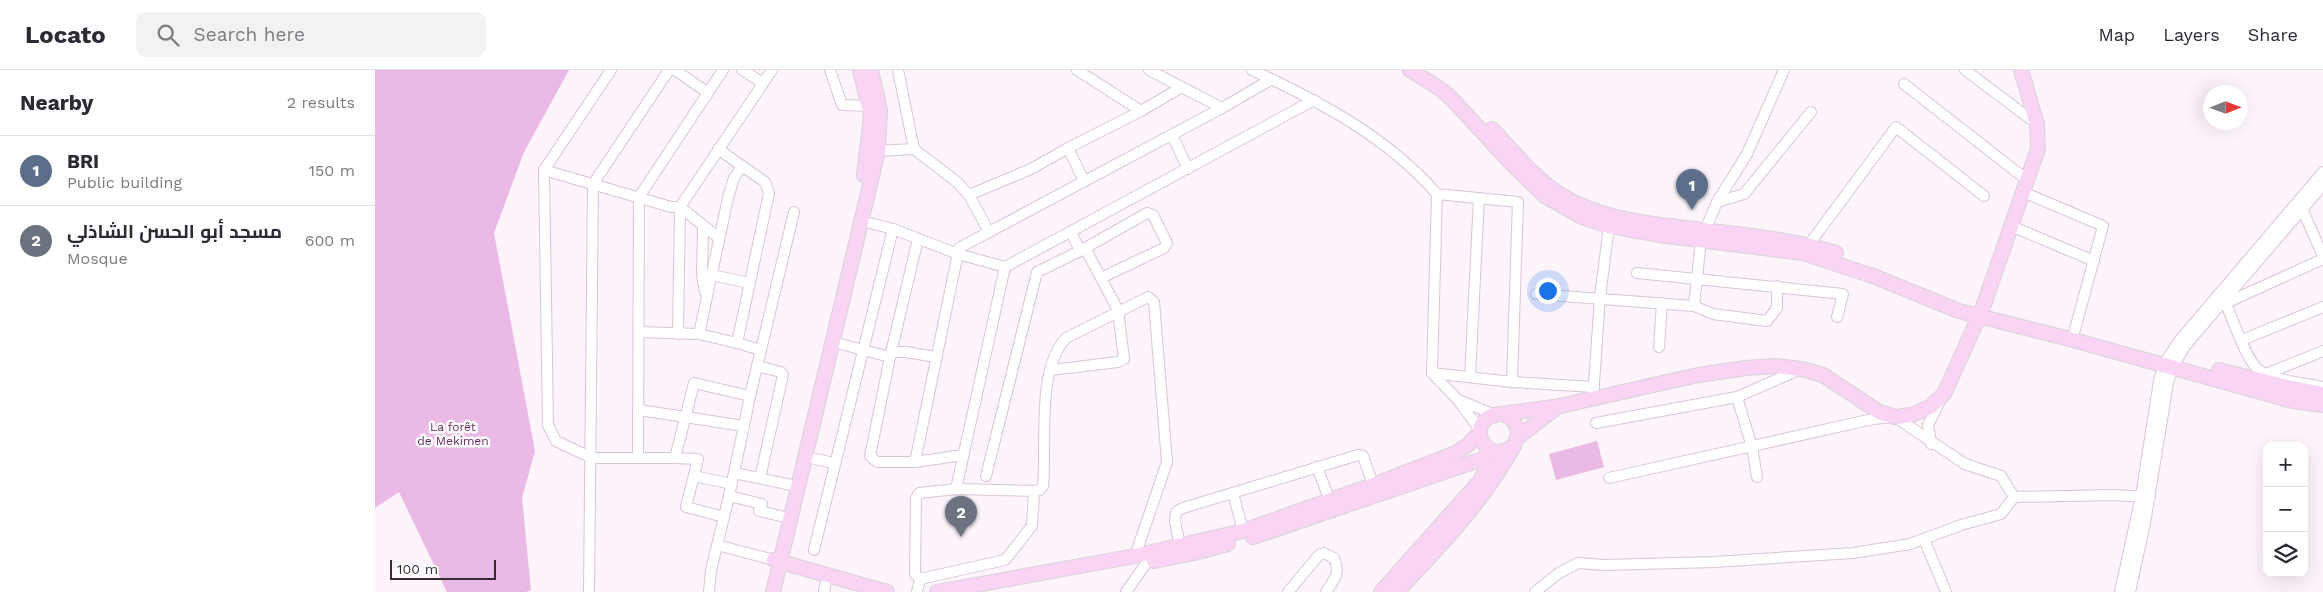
<!DOCTYPE html>
<html lang="en">
<head>
<meta charset="utf-8">
<style>
	:root { --surface:#fff; --page:#f2f2f3; --text:#2b2b33; --muted:#7c7c81; --line:#e1e1e2; --accent:#2563eb }
	body { margin:0; font-family:"Work Sans",Cairo,sans-serif; background:var(--page); color:var(--text) }
	.controls { position:absolute; right:15px; bottom:15px; display:grid; overflow:hidden; border-radius:10px; box-shadow:0 5px 20px #0002 }
	.controls button { width:45px; height:45px; display:grid; place-items:center; padding:0; border:0; border-bottom:1px solid var(--line); background:var(--surface); color:var(--text); font:25px sans-serif }
	.compass { position:absolute; left:1828px; top:15px; width:45px; height:45px; border-radius:50%; background:var(--surface); box-shadow:0 5px 20px #0002; rotate:89deg }
	.scale { position:absolute; left:15px; bottom:12px; width:106px; box-sizing:border-box; padding-left:5px; border:2px solid #342c33; border-top:0; font-size:14px; line-height:18px; white-space:nowrap; color:#342c33; -webkit-text-stroke:4px #fff; paint-order:stroke }
	.you { position:absolute; left:1172px; top:220px; width:18px; height:18px; margin:-12px; border:4px solid #fff; border-radius:50%; background:#1a73e8; box-shadow:0 0 0 8px #1a73e833 }
	.badge { display:grid; place-items:center; width:32px; height:32px; border-radius:50%; background:var(--accent); color:#fff; font-size:16px; font-weight:700 }
	.pin { position:absolute; translate:-50% -41px; filter:drop-shadow(0 1px 2px #0008) }
	.pin::after { content:''; position:absolute; top:26px; width:18px; height:15px; background:inherit; clip-path:polygon(0 0,100% 0,50% 100%) }
	.list { margin:0; padding:0; list-style:none }
	h2 { display:flex; justify-content:space-between; align-items:center; height:65px; margin:0; padding:0 20px; font-size:21px }
	h2 small { font-size:16px; font-weight:400; color:var(--muted) }
	.list li { display:grid; grid-template-columns:32px 1fr auto; gap:15px; align-items:center; box-sizing:border-box; height:70px; padding:0 20px; border-top:1px solid var(--line) }
	.list b { display:block; font-size:19px; white-space:nowrap }
	.list p { margin:0; font-size:16px; white-space:nowrap; color:var(--muted) }
	.list em { font-size:16px; font-style:normal; color:var(--muted) }
	.icon { flex:none; width:28px; height:28px; fill:none; stroke:currentColor; stroke-width:2; stroke-linecap:round; stroke-linejoin:round }
	.map { position:relative; flex:none; width:1948px; height:522px; overflow:hidden }
	header { display:flex; align-items:center; gap:30px; box-sizing:border-box; height:70px; padding:0 25px; background:var(--surface); border-bottom:1px solid var(--line) }
	header strong { font-size:24px }
	nav { display:flex; gap:28px; margin-inline-start:auto; font-size:18px }
	.search { width:350px; height:45px; background:var(--page); display:flex; align-items:center; gap:12px; box-sizing:border-box; padding:0 18px; border-radius:10px; color:var(--muted); font-size:19px }
	main { display:flex }
	aside { flex:1; background:var(--surface) }
	.map>svg:first-child { display:block }
	.green { fill:#eab9e5 }
	.lines { fill:none; stroke-linecap:round; stroke-linejoin:round }
	.minor-casing { stroke:#dac4d8; stroke-width:12 }
	.major-casing { stroke:#d6d5d6; stroke-width:16 }
	.minor { stroke:#fff; stroke-width:10 }
	.major { stroke:#f9d4f5; stroke-width:14 }
	.labels { text-anchor:middle; dominant-baseline:central; stroke-width:5; stroke-linejoin:round; paint-order:stroke }
	.park-label { font-size:12px; fill:#611f5e; stroke:#fff }
</style>
</head>
<body>
<header>
<strong>Locato</strong>
<div class="search"><svg class="icon" aria-label="search" viewBox="0 0 24 24"><circle cx="10" cy="10" r="6"/><path d="M15 15l6 6"/></svg>Search here</div>
<nav><a>Map</a><a>Layers</a><a>Share</a></nav>
</header>
<main>
<aside>
<h2>Nearby<small>2 results</small></h2>
<ul class="list">
<li><span class="badge" style="background:#5c6f8a">1</span><div><b>BRI</b><p>Public building</p></div><em>150 m</em></li>
<li><span class="badge" style="background:#6b7280">2</span><div><b>مسجد أبو الحسن الشاذلي</b><p>Mosque</p></div><em>600 m</em></li>
</ul>
</aside>
<div class="map">
<svg width="1948" height="522" viewBox="0 0 1948 522">
	<rect width="100%" height="100%" fill="#fdf4fc"/>
	<!-- green -->
	<g class="green">
		<polygon points="0,0 194,0 149,82 119,163 160,381 147,428 156,520 151,522 72,522 24,422 0,438"/>
		<polygon points="1222,371 1229,397 1181,410 1174,384"/>
	</g>
	<g class="lines">
		<!-- minor casing -->
		<g class="minor-casing">
			<g id="minor">
				<polyline points="236,0 169,100 173,355 181,371 217,388 300,388"/>
				<polyline points="300,0 333,23"/>
				<polyline points="367,0 388,13"/>
				<polyline points="455,0 467,35 495,36"/>
				<polyline points="523,0 539,79 582,112 594,125 614,162"/>
				<polyline points="702,0 766,41"/>
				<polyline points="774,0 847,38"/>
				<path d="M877,0C946,32 1012,67 1062,124L1057,303L1082,329L1105,360"/>
				<polyline points="1590,0 1662,54"/>
				<polyline points="1529,14 1652,110"/>
				<polyline points="797,65 813,99"/>
				<polyline points="503,81 539,79"/>
				<polyline points="169,100 296,137 305,137 397,0"/>
				<polyline points="709,111 693,78 766,41 807,17"/>
				<polyline points="1648,122 1728,156 1699,263"/>
				<polyline points="1062,124 1143,132 1137,312"/>
				<polyline points="594,125 656,99 693,78"/>
				<polyline points="1342,132 1369,124 1436,42"/>
				<polyline points="1925,134 1948,186"/>
				<polyline points="487,151 518,159 583,184 630,197 939,30"/>
				<polyline points="328,156 327,205 330,222"/>
				<polyline points="1636,156 1719,191"/>
				<polyline points="696,162 705,181"/>
				<polyline points="1430,180 1521,57 1609,126"/>
				<polyline points="1262,203 1468,224 1462,247"/>
				<polyline points="337,205 374,213"/>
				<polyline points="1161,224 1319,236 1326,170 1342,132 1372,84 1409,0"/>
				<path d="M1849,230C1857,246 1871,291 1884,300C1898,311 1931,313 1948,317"/>
				<polyline points="1851,233 1948,189"/>
				<polyline points="1319,236 1338,244 1392,251 1402,238 1402,216"/>
				<polyline points="264,262 324,264 362,273 394,123 390,112 343,79"/>
				<polyline points="303,264 305,137 344,168"/>
				<polyline points="324,264 353,128 359,108 367,96"/>
				<polyline points="1867,270 1948,237"/>
				<polyline points="458,272 515,287 543,169"/>
				<polyline points="362,273 386,280"/>
				<polyline points="1284,277 1287,233"/>
				<polyline points="517,282 531,282 561,287"/>
				<polyline points="515,287 495,386 502,392 540,392"/>
				<polyline points="382,296 406,302 408,305 385,408"/>
				<polyline points="676,300 743,292 749,289 743,240 710,178"/>
				<polyline points="1057,303 1137,312 1219,317"/>
				<polyline points="1891,304 1948,281"/>
				<polyline points="1095,307 1104,128"/>
				<polyline points="375,326 419,142"/>
				<polyline points="1362,327 1377,377 1382,407"/>
				<polyline points="1218,328 1225,227 1234,156"/>
				<polyline points="1084,330 1120,345"/>
				<polyline points="264,340 369,356 354,426"/>
				<polyline points="1221,353 1362,327 1426,299"/>
				<polyline points="369,356 375,326 319,313 300,388 323,389 311,437 349,447 354,426 387,434 384,441 410,447"/>
				<polyline points="1556,374 1553,355 1565,331"/>
				<polyline points="588,385 540,392 584,178 847,38 897,9"/>
				<polyline points="263,387 264,127 348,0"/>
				<polyline points="431,387 459,393"/>
				<polyline points="942,397 955,431"/>
				<polyline points="359,403 417,415"/>
				<polyline points="319,406 357,414"/>
				<polyline points="611,406 662,202 705,181 772,143 778,145 792,173 789,178 726,208"/>
				<polyline points="1234,408 1498,349 1520,347 1590,394 1626,406 1639,427"/>
				<polyline points="581,419 630,197"/>
				<path d="M659,421L665,420L668,416C672,375 661,300 691,268L773,227L779,232L792,392L760,486"/>
				<polyline points="858,423 868,461"/>
				<polyline points="1549,469 1571,522"/>
				<polyline points="342,475 399,490"/>
				<polyline points="805,476 800,451 801,442 808,438 983,385 988,386 998,415"/>
				<polyline points="439,480 518,159"/>
				<polyline points="214,522 218,114 294,0"/>
				<polyline points="334,522 336,500 349,447"/>
				<polyline points="449,522 452,505"/>
				<polyline points="542,522 545,509 540,504 541,428 544,423 581,419 659,421 657,456 630,490 545,509"/>
				<polyline points="751,522 772,492"/>
				<path d="M913,522L944,485L949,483L959,488C966,503 959,510 951,522"/>
				<polyline points="1160,522 1184,503 1203,493 1230,495 1339,492 1478,483 1535,474 1586,455 1626,444 1639,427 1737,425 1775,427"/>
				<polyline points="1745,522 1766,426 1784,311 1789,294 1804,271 1948,102"/>
				<polyline points="1755,522 1770,453 1793,313 1798,297 1810,276 1948,115"/>
			</g>
		</g>
		<!-- major casing -->
		<g class="major-casing">
			<g id="major">
				<polyline points="485,0 496,46 489,105"/>
				<polyline points="1035,0 1064,18 1076,28 1134,91 1170,126 1207,147 1234,156 1284,165 1428,183 1498,206 1584,241 1691,268 1918,331 1948,335"/>
				<path d="M1117,59C1139,82 1159,108 1186,125C1223,148 1267,153 1310,158C1361,164 1412,168 1461,183"/>
				<polyline points="1844,300 1916,318 1948,324"/>
				<polyline points="1127,344 1185,336 1323,305 1371,298 1401,296 1427,299 1448,305 1504,342 1520,347 1537,345 1555,337 1569,324 1607,240 1663,79 1662,54 1646,0"/>
				<polyline points="1142,368 1180,339"/>
				<polyline points="878,467 1131,381"/>
				<polyline points="399,490 512,522"/>
				<polyline points="779,491 819,483 853,474"/>
				<polyline points="398,522 503,81 505,40 496,0"/>
				<polyline points="562,522 760,486 868,461 998,415 1081,383 1094,374 1105,362"/>
				<path d="M1006,522L1104,412C1111,401 1115,391 1112,378"/>
				<path d="M1022,522C1060,481 1099,442 1128,394C1134,384 1142,374 1143,363C1138,330 1095,346 1107,371C1110,376 1114,380 1119,381C1128,384 1135,379 1140,373"/>
			</g>
		</g>
		<!-- minor -->
		<use href="#minor" class="minor"/>
		<!-- major -->
		<use href="#major" class="major"/>
	</g>
	<g class="labels">
		<!-- park labels -->
		<g class="park-label">
			<text x="78" y="357">La forêt<tspan x="78" dy="14">de Mekimen</tspan></text>
		</g>
	</g>
</svg>
<div class="controls">
<button>+</button>
<button>−</button>
<button><svg class="icon" aria-label="layers" viewBox="0 0 24 24"><path d="M12 4l9 5-9 5-9-5zM3 14l9 5 9-5"/></svg></button>
</div>
<svg class="compass" viewBox="-18 -18 36 36"><path d="M0-13l5 13h-10z" fill="#e53935"/><path d="M0 13l5-13h-10z" fill="#7c7c81"/></svg>
<div class="scale">100 m</div>
<div class="you"></div>
<div class="pin badge" style="left:1317px;top:140px;background:#5c6f8a">1</div>
<div class="pin badge" style="left:586px;top:467px;background:#6b7280">2</div>
</div>
</main>
</body>
</html>
